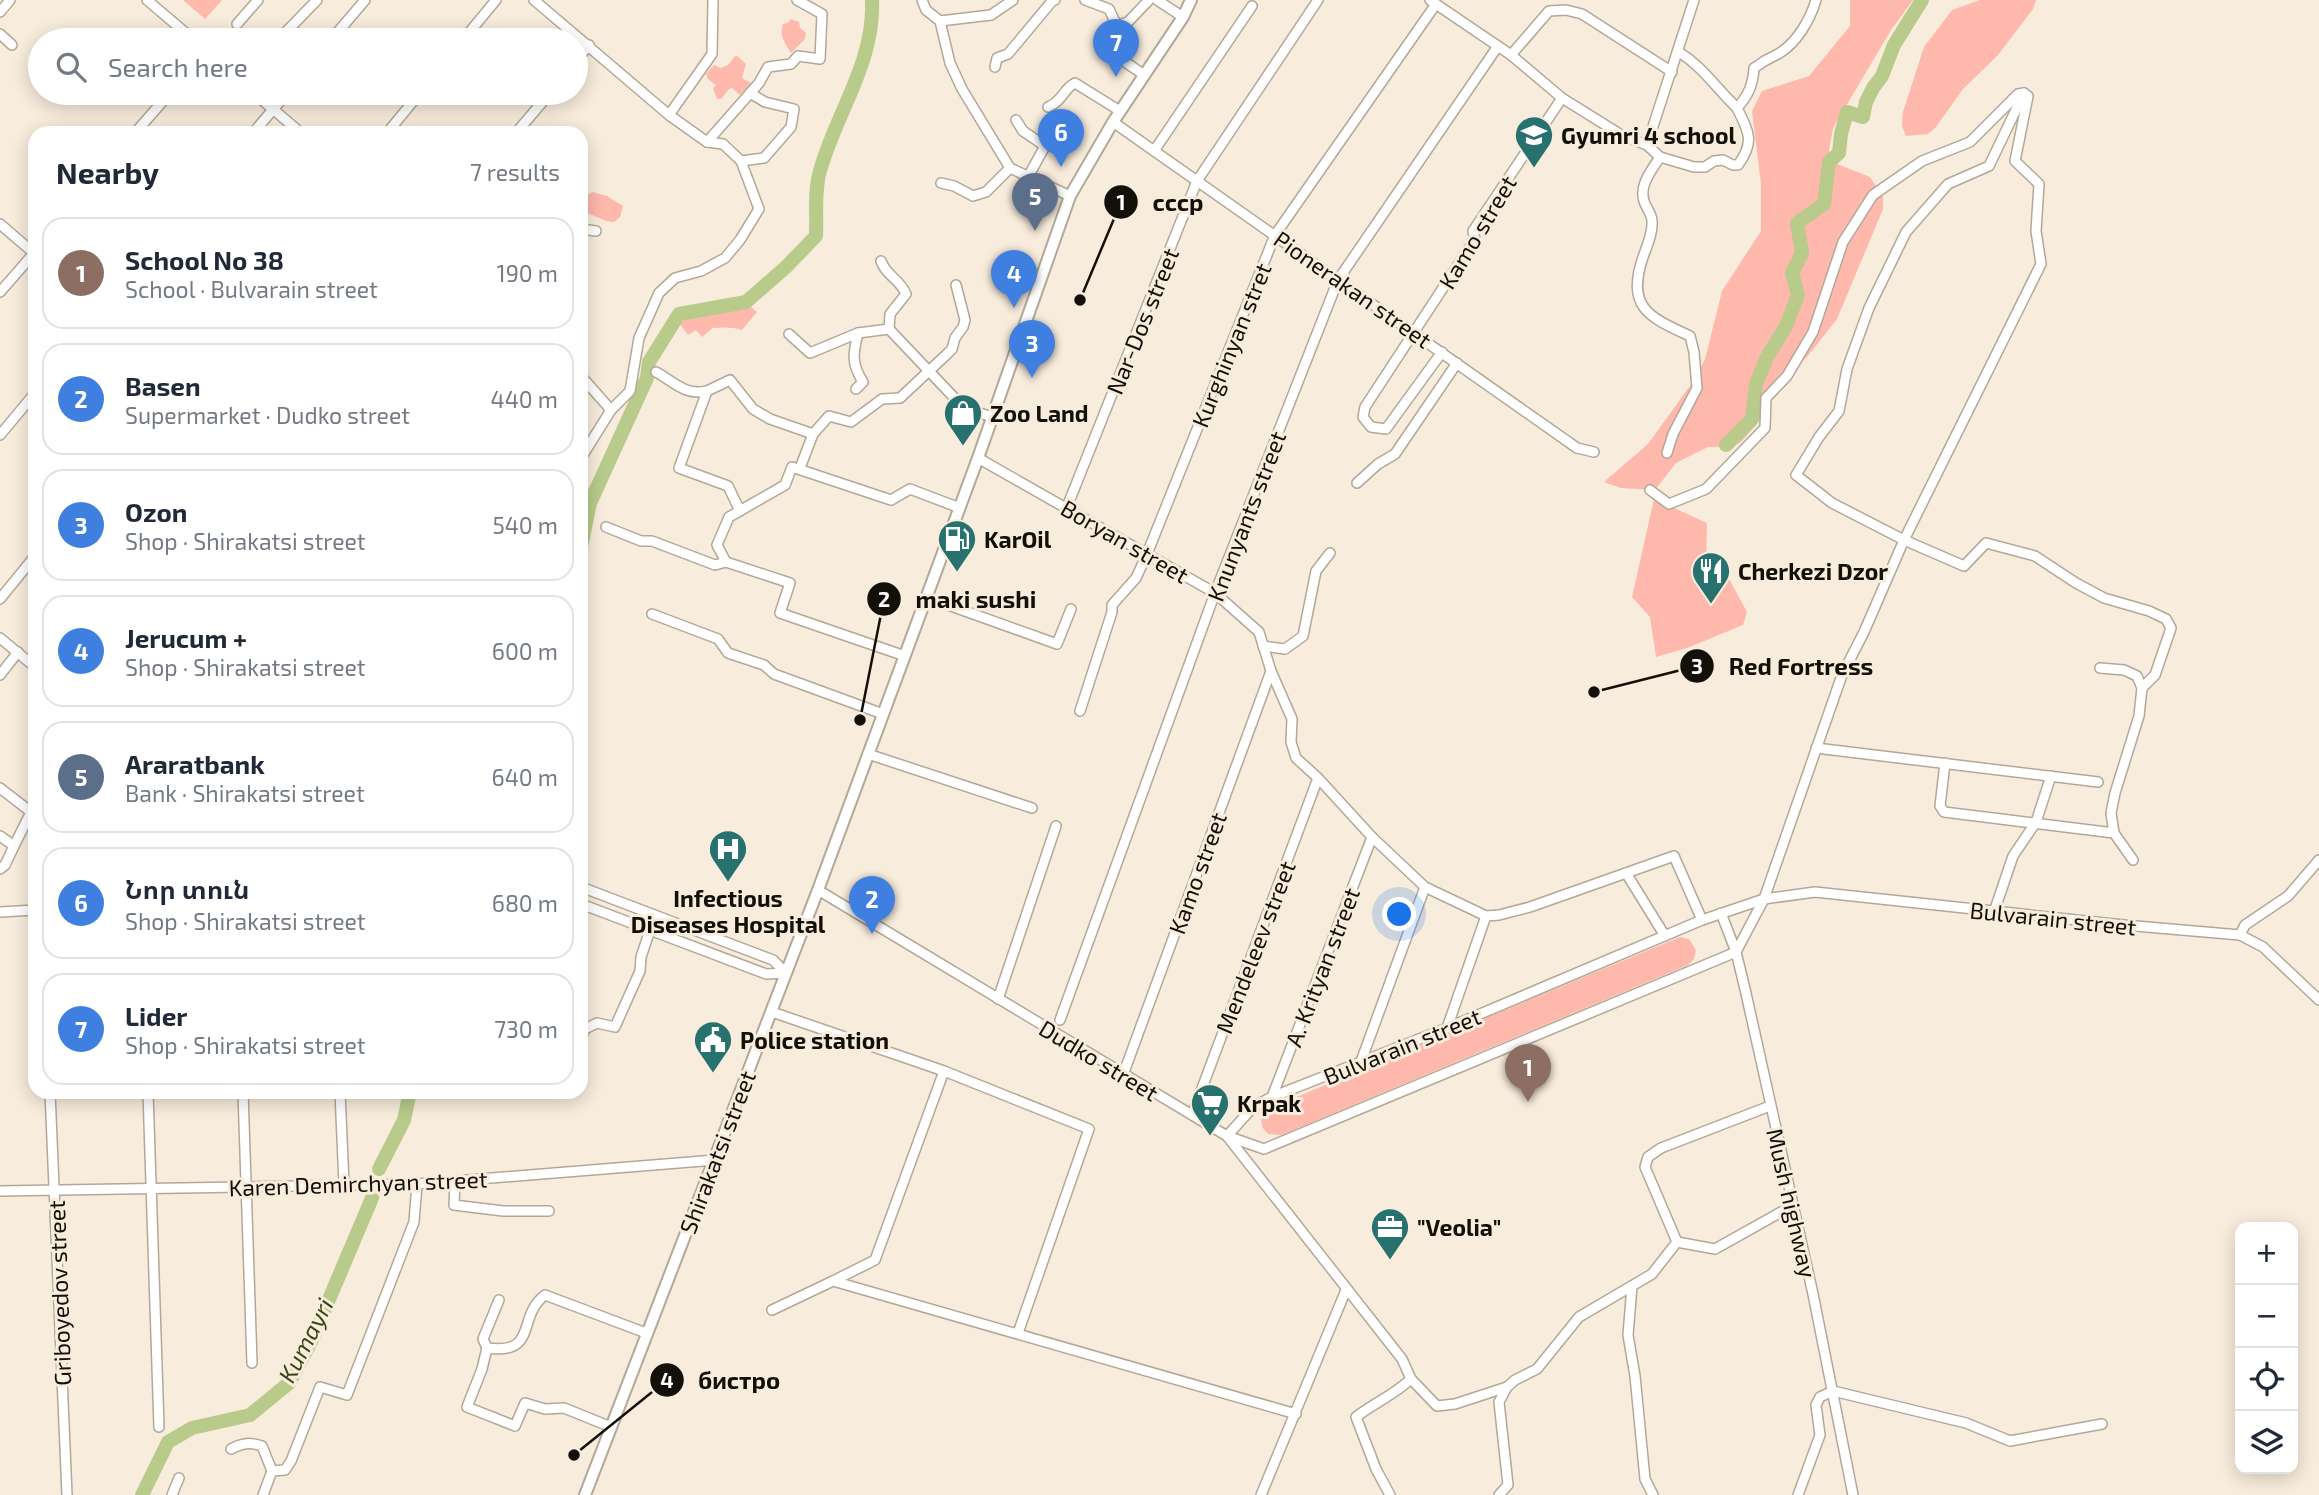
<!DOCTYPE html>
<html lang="en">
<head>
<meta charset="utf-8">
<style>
	:root { --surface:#fff; --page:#f6f6f7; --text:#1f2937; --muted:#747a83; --line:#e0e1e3; --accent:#27716e }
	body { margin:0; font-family:"Exo 2","Noto Sans Armenian",sans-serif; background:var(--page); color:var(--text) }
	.controls { position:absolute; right:21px; bottom:21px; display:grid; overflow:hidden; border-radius:14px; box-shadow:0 4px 18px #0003 }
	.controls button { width:63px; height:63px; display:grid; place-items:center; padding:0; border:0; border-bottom:2px solid var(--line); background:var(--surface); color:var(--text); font:35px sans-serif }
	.you { position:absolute; left:1400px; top:915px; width:24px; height:24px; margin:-18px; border:5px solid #fff; border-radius:50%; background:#1a73e8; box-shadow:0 0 0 10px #1a73e833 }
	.badge { display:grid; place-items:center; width:46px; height:46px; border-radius:50%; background:var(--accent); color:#fff; font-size:23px; font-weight:700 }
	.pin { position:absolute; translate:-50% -58px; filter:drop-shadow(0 2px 4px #0008) }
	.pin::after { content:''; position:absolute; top:37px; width:24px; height:21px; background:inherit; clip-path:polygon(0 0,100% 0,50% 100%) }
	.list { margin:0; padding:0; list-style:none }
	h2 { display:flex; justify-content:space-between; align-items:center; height:91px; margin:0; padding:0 28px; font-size:30px }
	h2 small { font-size:23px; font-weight:400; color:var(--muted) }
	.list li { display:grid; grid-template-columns:46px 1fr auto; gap:21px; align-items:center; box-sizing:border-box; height:112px; margin:0 14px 14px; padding:0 14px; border:2px solid var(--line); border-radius:21px }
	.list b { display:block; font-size:26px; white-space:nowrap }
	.list p { margin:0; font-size:23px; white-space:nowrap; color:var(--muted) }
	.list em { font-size:23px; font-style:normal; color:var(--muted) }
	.icon { flex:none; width:38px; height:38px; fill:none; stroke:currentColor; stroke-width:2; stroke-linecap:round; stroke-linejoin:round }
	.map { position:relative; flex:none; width:2319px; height:1495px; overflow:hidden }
	.search { position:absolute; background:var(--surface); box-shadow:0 4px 18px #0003; left:28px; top:28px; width:560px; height:77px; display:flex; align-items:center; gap:18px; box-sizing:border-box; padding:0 24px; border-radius:38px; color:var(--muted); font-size:26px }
	.panel { position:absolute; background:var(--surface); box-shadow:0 4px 18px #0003; left:28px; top:126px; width:560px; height:973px; border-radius:21px }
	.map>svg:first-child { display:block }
	.green { fill:#feb8ac }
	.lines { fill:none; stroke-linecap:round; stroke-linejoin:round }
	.river { stroke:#b8cb8b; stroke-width:14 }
	.minor-casing { stroke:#b3a898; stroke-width:12 }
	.major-casing { stroke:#b3a898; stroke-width:14 }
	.minor { stroke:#fff; stroke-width:9 }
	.major { stroke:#fff; stroke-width:10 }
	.labels { text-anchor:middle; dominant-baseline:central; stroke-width:6; stroke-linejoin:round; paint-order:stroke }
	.poi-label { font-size:23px; font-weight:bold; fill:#130f09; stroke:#f8ecdc; text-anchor:start }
	.street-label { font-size:23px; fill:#130f09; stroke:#f8ecdc }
	.water-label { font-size:24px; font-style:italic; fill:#3a4617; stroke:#f8ecdc }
	.leader { fill:none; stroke:#130f09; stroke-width:2.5 }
	.callout-dot { fill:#130f09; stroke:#f8ecdc; stroke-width:2.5 }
	.mark-label { font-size:21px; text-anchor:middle; font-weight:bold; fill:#fff }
	.callout-label { font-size:24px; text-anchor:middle; font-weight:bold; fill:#130f09; stroke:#f8ecdc; stroke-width:6; stroke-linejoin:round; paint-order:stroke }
</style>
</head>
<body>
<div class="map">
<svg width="2319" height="1495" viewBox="0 0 2319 1495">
	<rect width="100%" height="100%" fill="#f8ecdc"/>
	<!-- green -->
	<g class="green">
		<polygon points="183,0 222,0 205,19"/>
		<polygon points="1850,0 1913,0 1891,30 1833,128 1829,151 1837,164 1870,177 1883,197 1883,209 1837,319 1807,357 1780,380 1756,425 1741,442 1731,447 1708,447 1676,463 1655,490 1621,488 1604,482 1648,444 1695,379 1705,359 1722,291 1761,231 1761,184 1752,111 1762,91 1809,76 1850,26"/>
		<polygon points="1980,0 2036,0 2033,9 1998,55 1963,89 1936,127 1928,134 1906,136 1902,126 1903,112 1924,47 1952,10"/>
		<path d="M791,19L799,22L800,28L806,33L805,39L791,53C785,43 779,36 783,24L788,23Z"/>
		<polygon points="736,55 746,64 742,78 751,83 740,95 732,88 729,89 721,99 717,99 713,88 716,85 708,79 706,74 714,65 721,68 728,65"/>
		<polygon points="592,192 607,196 623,206 620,217 614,222 606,221 585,212 581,201"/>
		<path d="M751,307L757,312L742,330C734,327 722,327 713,328L702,337L696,330L688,335L680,324L686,318Z"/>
		<polygon points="1654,499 1707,523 1706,559 1729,579 1747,612 1743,625 1687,648 1656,657 1650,617 1632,597"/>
		<polygon points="1680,937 1689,939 1696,950 1694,959 1688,965 1282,1135 1268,1134 1262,1127 1261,1118 1270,1108"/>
	</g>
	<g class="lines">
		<!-- river -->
		<g class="river">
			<polyline points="1726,445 1752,419 1756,384 1767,357 1785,328 1798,295 1792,273 1802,253 1797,223 1824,204 1829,162 1839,153 1841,134 1847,112 1863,117 1866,102 1873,88 1882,76 1894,45 1922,0"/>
			<path d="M581,547L590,503L647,378L649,362L679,314L746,302L786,267L816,236C817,215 814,190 820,171C836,113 875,62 872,0"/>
			<polyline points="379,1169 404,1120 410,1092"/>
			<polyline points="142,1495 168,1442 192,1428 250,1415 289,1383 311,1342 372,1198"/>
		</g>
		<!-- minor casing -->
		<g class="minor-casing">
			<g id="minor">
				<polyline points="147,0 194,40"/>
				<polyline points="534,0 669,115 707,142 723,144 741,161 759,209 740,240 725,258 701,271 675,278 659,293 639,338 630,391 611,410 581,458"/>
				<polyline points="922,0 926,10 940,21 950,63 962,89 1010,168 1070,196"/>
				<polyline points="1085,0 1109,9 1117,26 1112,42 1111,52 1144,75"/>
				<polyline points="1157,0 1183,17"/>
				<path d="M1430,0L1511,55L1562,98L1623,136L1647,145L1660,157L1694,167H1705L1714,161L1723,160L1733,165H1738C1755,142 1749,132 1737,108"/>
				<polyline points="0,12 10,0"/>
				<polyline points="940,21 991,15 1013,0"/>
				<polyline points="237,24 258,0"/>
				<polyline points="1117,26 1128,22 1149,0"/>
				<polyline points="285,33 317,0"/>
				<polyline points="0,34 12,45"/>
				<polyline points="331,40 365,0"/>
				<polyline points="463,40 496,0"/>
				<path d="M1679,52C1703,67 1716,88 1737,108C1748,96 1753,85 1754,68C1762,62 1769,58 1778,54C1797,43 1810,20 1816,0"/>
				<polyline points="1511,55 1549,11 1566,10 1582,14 1672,72"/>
				<polyline points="576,61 589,45"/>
				<polyline points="995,67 997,58 1008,54 1053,0 1055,0"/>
				<polyline points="254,93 301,133"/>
				<polyline points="2024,93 1989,166 1948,184 1906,232 1869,308 1847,369 1839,411 1819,437 1796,475 1832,503 1904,540 1964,566 1986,543 2035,556 2076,583 2104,598 2149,611 2166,619 2171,628 2155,675 2142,688 2139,716 2115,793 2111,813 2114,833"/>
				<path d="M1048,107C1062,102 1064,88 1075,83L1120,111"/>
				<polyline points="669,115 712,54 713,0"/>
				<polyline points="1016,120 1023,131 1045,146 1028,177"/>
				<polyline points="1113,122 1577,448 1594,452"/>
				<polyline points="135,133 170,93"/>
				<polyline points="253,133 287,93"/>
				<polyline points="387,133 420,93"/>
				<polyline points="516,133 550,93"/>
				<polyline points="707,142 759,83 768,67 791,64 798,56 820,59 822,14 797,0"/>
				<polyline points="1647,145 1694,0"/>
				<polyline points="1154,151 1252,6"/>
				<path d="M1660,157C1651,171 1639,185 1644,201C1646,208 1652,214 1652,221C1653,233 1647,246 1643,257C1626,308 1649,317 1690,336L1694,352L1697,388L1673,434L1667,453"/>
				<polyline points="741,161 764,158 791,127 794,109 765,102 750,93"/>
				<polyline points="941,183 954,186 973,196 986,192 1010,168"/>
				<polyline points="0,224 35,254"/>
				<polyline points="581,229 596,231"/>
				<path d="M881,261C886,276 900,279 906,294L890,314L889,329"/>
				<polyline points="0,292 35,252"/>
				<polyline points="789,334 810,353 858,333 889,329 964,408 992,417"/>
				<polyline points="1442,352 1386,429 1371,427 1363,417 1365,407 1475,239 1473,231 1562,98"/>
				<path d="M656,372C674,382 685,396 707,391"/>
				<polyline points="581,376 611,410"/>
				<path d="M856,389L863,382C851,363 853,354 858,333"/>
				<polyline points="813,434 829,416 851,422 882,399 900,398 946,355 952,349 955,338 963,327 965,320 956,285"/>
				<polyline points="0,435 35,393"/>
				<polyline points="978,458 1215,593 1259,632 1271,671 1292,719 1291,742 1296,758 1318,778 1372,837 1425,887 1486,916 1499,915 1530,907 1674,856 1702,920"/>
				<polyline points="1357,483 1378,464 1395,454 1457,363"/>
				<polyline points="1067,507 1197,181 1318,0"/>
				<polyline points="740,511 728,486 679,468 707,391 730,380 753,409 770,419 813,434 800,468"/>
				<polyline points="606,527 641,541 652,541 715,565 726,562"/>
				<polyline points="926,597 1057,644 1071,609"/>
				<polyline points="0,599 35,556"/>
				<polyline points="652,614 718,639 728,653 764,665 774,674 883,714"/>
				<polyline points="0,638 35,667"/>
				<polyline points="1263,646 1285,649 1303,636 1316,571 1330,553"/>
				<polyline points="905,656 780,613 790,583 726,562 717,545 729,517 785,485 792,467 891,500 910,489 960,508"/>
				<polyline points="2100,668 2124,670 2137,676 2142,688"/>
				<polyline points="0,675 18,652"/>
				<polyline points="1080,711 1112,612 1112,605 1136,578 1147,554 1275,235 1436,4"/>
				<polyline points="1816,748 2098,782"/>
				<polyline points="868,754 1032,808"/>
				<polyline points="1945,763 1940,806 1944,812 2114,833 2133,860"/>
				<polyline points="0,788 31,812 14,846"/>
				<polyline points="0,836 14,846 5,865 0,869"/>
				<polyline points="1626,873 1665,936"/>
				<polyline points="581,887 773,960 786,973"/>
				<polyline points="818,890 1227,1136 1402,1359 1411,1379 1437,1406 1455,1404 1507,1387"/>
				<polyline points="581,904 766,974 786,973"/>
				<polyline points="0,912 35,910"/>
				<polyline points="1994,912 2013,856 2036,822 2051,776"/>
				<polyline points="1721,913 1736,952 1745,989 1813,1294 1853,1495"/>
				<polyline points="2240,935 2245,925 2288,896 2319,860"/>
				<polyline points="998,999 1056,826"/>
				<polyline points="772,1012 944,1071 1089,1129 1018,1333"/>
				<polyline points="1060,1020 1215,593 1338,280 1498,46"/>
				<polyline points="1447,1028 1486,916"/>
				<polyline points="581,1038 585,1029 597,1023 615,1027 640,971 641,957 650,930"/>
				<polyline points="1360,1064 1425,887"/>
				<polyline points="1123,1075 1271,671"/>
				<polyline points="50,1092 67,1495"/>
				<polyline points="148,1092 159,1427"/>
				<polyline points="243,1092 252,1363"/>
				<polyline points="340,1092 344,1184"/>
				<polyline points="1272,1097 1372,837"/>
				<polyline points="1192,1115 1318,778"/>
				<polyline points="1227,1136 1264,1149 1736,952 1764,899 1842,675 1864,632 1904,540 2041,264 2036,231 2039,184 2015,161 2028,96 2024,93 2018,94 1970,142 1922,161 1873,195 1843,242 1813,332 1787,376 1766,398 1765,428 1706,489 1669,504 1650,490"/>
				<polyline points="1227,1136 1254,1106 1272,1097 1447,1028 1702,920 1764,899 1815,892 2124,925 2240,935 2263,947 2319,1000"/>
				<polyline points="455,1182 454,1205 503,1211 549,1211"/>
				<polyline points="0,1191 417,1184 715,1160"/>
				<polyline points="1677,1242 1645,1167 1648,1157 1661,1148 1770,1106"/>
				<polyline points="833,1281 875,1260 944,1071"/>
				<polyline points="1632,1286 1628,1335 1635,1376 1645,1479 1653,1495"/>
				<polyline points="772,1310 833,1281 1296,1414"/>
				<polyline points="487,1348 483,1339 499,1300"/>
				<path d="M611,1427L564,1408L545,1409L525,1403L515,1426L467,1407L482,1369L487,1348C539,1355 516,1317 545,1295L646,1333"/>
				<path d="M231,1449C242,1443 250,1442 262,1446L272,1471"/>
				<polyline points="172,1495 179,1478"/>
				<polyline points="263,1495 272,1471 285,1470 291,1461 320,1387 347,1395 414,1222 417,1184"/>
				<polyline points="1261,1495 1346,1290"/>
				<path d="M1390,1495L1376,1469L1356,1417C1374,1403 1394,1395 1411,1379"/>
				<polyline points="1499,1495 1508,1485 1499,1402 1507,1387 1515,1380 1537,1369 1579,1317 1652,1274 1677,1242 1715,1249 1792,1206"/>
				<polyline points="1798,1495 1820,1435 1816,1405 1820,1397 1833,1391 1966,1423 2010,1441 2102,1424"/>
			</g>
		</g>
		<!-- major casing -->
		<g class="major-casing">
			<polyline id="major" points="585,1495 818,890 978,458 1070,196 1113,122 1183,17 1191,0"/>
		</g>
		<!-- minor -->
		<use href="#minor" class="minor"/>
		<!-- major -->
		<use href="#major" class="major"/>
	</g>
	<!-- icons -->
	<defs>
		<g id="school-pin" transform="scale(2.0125)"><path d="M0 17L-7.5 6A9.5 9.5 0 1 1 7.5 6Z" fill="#27716e" stroke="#f8ecdc"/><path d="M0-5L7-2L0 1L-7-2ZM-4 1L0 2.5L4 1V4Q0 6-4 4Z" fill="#fff"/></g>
		<g id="shop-pin" transform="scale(2.0125)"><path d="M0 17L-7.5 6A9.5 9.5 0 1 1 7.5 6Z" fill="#27716e" stroke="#f8ecdc"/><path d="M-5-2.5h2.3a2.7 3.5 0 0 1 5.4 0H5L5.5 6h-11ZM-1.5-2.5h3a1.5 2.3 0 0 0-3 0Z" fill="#fff"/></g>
		<g id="fuel-pin" transform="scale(2.0125)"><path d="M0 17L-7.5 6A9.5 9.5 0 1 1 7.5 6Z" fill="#27716e" stroke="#f8ecdc"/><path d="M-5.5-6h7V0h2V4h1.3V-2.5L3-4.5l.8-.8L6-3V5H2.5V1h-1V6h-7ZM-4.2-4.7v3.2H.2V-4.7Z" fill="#fff"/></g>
		<g id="restaurant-pin" transform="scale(2.0125)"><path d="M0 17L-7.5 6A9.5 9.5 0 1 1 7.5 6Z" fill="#27716e" stroke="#f8ecdc"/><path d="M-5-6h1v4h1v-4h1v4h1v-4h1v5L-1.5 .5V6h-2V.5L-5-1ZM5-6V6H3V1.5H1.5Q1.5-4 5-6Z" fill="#fff"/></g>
		<g id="hospital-pin" transform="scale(2.0125)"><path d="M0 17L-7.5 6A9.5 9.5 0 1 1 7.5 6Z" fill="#27716e" stroke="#f8ecdc"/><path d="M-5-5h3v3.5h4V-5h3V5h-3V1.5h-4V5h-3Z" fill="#fff"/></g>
		<g id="civic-pin" transform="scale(2.0125)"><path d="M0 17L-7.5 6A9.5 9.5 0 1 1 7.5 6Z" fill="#27716e" stroke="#f8ecdc"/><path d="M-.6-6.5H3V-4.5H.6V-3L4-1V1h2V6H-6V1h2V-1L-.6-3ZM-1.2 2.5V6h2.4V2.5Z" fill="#fff"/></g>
		<g id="supermarket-pin" transform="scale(2.0125)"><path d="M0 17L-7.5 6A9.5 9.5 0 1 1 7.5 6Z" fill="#27716e" stroke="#f8ecdc"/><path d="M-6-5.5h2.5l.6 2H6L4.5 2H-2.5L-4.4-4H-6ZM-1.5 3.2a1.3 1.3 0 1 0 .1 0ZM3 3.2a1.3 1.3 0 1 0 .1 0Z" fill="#fff"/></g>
		<g id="office-pin" transform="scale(2.0125)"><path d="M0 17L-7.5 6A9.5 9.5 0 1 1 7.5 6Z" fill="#27716e" stroke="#f8ecdc"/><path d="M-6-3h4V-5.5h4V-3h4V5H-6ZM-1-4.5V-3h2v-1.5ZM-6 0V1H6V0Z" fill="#fff"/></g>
	</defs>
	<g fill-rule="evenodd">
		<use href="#school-pin" x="1534" y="135"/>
		<use href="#shop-pin" x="963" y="413"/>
		<use href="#fuel-pin" x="957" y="539"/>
		<use href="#restaurant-pin" x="1711" y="571"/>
		<use href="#hospital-pin" x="728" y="849"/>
		<use href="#civic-pin" x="713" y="1040"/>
		<use href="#supermarket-pin" x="1210" y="1103"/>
		<use href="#office-pin" x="1390" y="1227"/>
	</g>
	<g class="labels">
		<!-- poi labels -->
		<g class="poi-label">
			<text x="1561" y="135">Gyumri 4 school</text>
			<text x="990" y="413">Zoo Land</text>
			<text x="984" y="539">KarOil</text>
			<text x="1738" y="571">Cherkezi Dzor</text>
			<text x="728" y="898" text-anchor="middle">Infectious<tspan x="728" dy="26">Diseases Hospital</tspan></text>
			<text x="740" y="1040">Police station</text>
			<text x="1237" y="1103">Krpak</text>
			<text x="1417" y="1227">"Veolia"</text>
		</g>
		<!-- street labels -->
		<g class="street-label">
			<text transform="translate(1477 232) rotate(-59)">Kamo street</text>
			<text transform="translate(1353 289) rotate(35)">Pionerakan street</text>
			<text transform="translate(1142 321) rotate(-68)">Nar-Dos street</text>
			<text transform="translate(1231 345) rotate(-68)">Kurghinyan stret</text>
			<text transform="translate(1246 516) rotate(-69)">Knunyants street</text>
			<text transform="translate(1125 541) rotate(30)">Boryan street</text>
			<text transform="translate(1197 873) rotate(-70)">Kamo street</text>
			<text transform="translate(2053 918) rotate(6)">Bulvarain street</text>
			<text transform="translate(1255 947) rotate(-69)">Mendeleev street</text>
			<text transform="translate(1322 967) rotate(-69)">A. Krityan street</text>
			<text transform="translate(1402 1046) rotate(-22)">Bulvarain street</text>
			<text transform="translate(1099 1060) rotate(31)">Dudko street</text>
			<text transform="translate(717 1152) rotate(-69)">Shirakatsi street</text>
			<text transform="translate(358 1183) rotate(-2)">Karen Demirchyan street</text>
			<text transform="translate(1792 1203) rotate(77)">Mush highway</text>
			<text transform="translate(59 1293) rotate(-92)">Griboyedov street</text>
		</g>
		<!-- water labels -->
		<g class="water-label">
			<text transform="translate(305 1340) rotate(-63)">Kumayri</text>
		</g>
	</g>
	<!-- callouts -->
	<path class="leader" d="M1080 300L1121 202M860 720L884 599M1594 692L1697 666M574 1455L667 1380"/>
	<g class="callout-dot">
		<circle cx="1080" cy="300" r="7"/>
		<circle cx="860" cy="720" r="7"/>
		<circle cx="1594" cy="692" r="7"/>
		<circle cx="574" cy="1455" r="7"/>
		<circle cx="1121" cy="202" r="18"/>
		<circle cx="884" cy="599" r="18"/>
		<circle cx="1697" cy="666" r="18"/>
		<circle cx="667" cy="1380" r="18"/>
	</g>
	<g class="mark-label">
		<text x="1121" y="210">1</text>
		<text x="884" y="607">2</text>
		<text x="1697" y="674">3</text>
		<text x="667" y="1388">4</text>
	</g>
	<g class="callout-label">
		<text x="1178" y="211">ссср</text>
		<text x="976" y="608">maki sushi</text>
		<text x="1801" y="675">Red Fortress</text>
		<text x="739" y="1389">бистро</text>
	</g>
</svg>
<div class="controls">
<button>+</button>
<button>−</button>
<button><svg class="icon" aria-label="locate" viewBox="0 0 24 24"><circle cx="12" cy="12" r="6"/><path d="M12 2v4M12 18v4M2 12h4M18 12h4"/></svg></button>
<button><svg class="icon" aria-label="layers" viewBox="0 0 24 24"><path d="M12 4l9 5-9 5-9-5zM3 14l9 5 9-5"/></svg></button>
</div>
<div class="you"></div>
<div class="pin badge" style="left:1528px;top:1102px;background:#8d6e63">1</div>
<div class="pin badge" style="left:872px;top:934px;background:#3f7fe0">2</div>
<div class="pin badge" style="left:1032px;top:378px;background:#3f7fe0">3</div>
<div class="pin badge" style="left:1014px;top:308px;background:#3f7fe0">4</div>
<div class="pin badge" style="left:1035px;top:231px;background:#5c6f8a">5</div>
<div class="pin badge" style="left:1061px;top:167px;background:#3f7fe0">6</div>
<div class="pin badge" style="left:1116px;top:77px;background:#3f7fe0">7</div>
<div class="search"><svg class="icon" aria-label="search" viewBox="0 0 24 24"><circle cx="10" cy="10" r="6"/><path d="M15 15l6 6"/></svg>Search here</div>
<section class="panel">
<h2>Nearby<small>7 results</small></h2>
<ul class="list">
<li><span class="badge" style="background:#8d6e63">1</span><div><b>School No 38</b><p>School · Bulvarain street</p></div><em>190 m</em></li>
<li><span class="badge" style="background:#3f7fe0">2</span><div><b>Basen</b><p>Supermarket · Dudko street</p></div><em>440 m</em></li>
<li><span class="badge" style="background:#3f7fe0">3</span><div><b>Ozon</b><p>Shop · Shirakatsi street</p></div><em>540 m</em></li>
<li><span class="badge" style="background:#3f7fe0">4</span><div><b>Jerucum +</b><p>Shop · Shirakatsi street</p></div><em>600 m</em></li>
<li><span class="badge" style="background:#5c6f8a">5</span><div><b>Araratbank</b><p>Bank · Shirakatsi street</p></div><em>640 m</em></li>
<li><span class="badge" style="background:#3f7fe0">6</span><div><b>Նոր տուն</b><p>Shop · Shirakatsi street</p></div><em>680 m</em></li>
<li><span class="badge" style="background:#3f7fe0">7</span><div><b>Lider</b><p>Shop · Shirakatsi street</p></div><em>730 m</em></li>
</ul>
</section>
</div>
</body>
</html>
